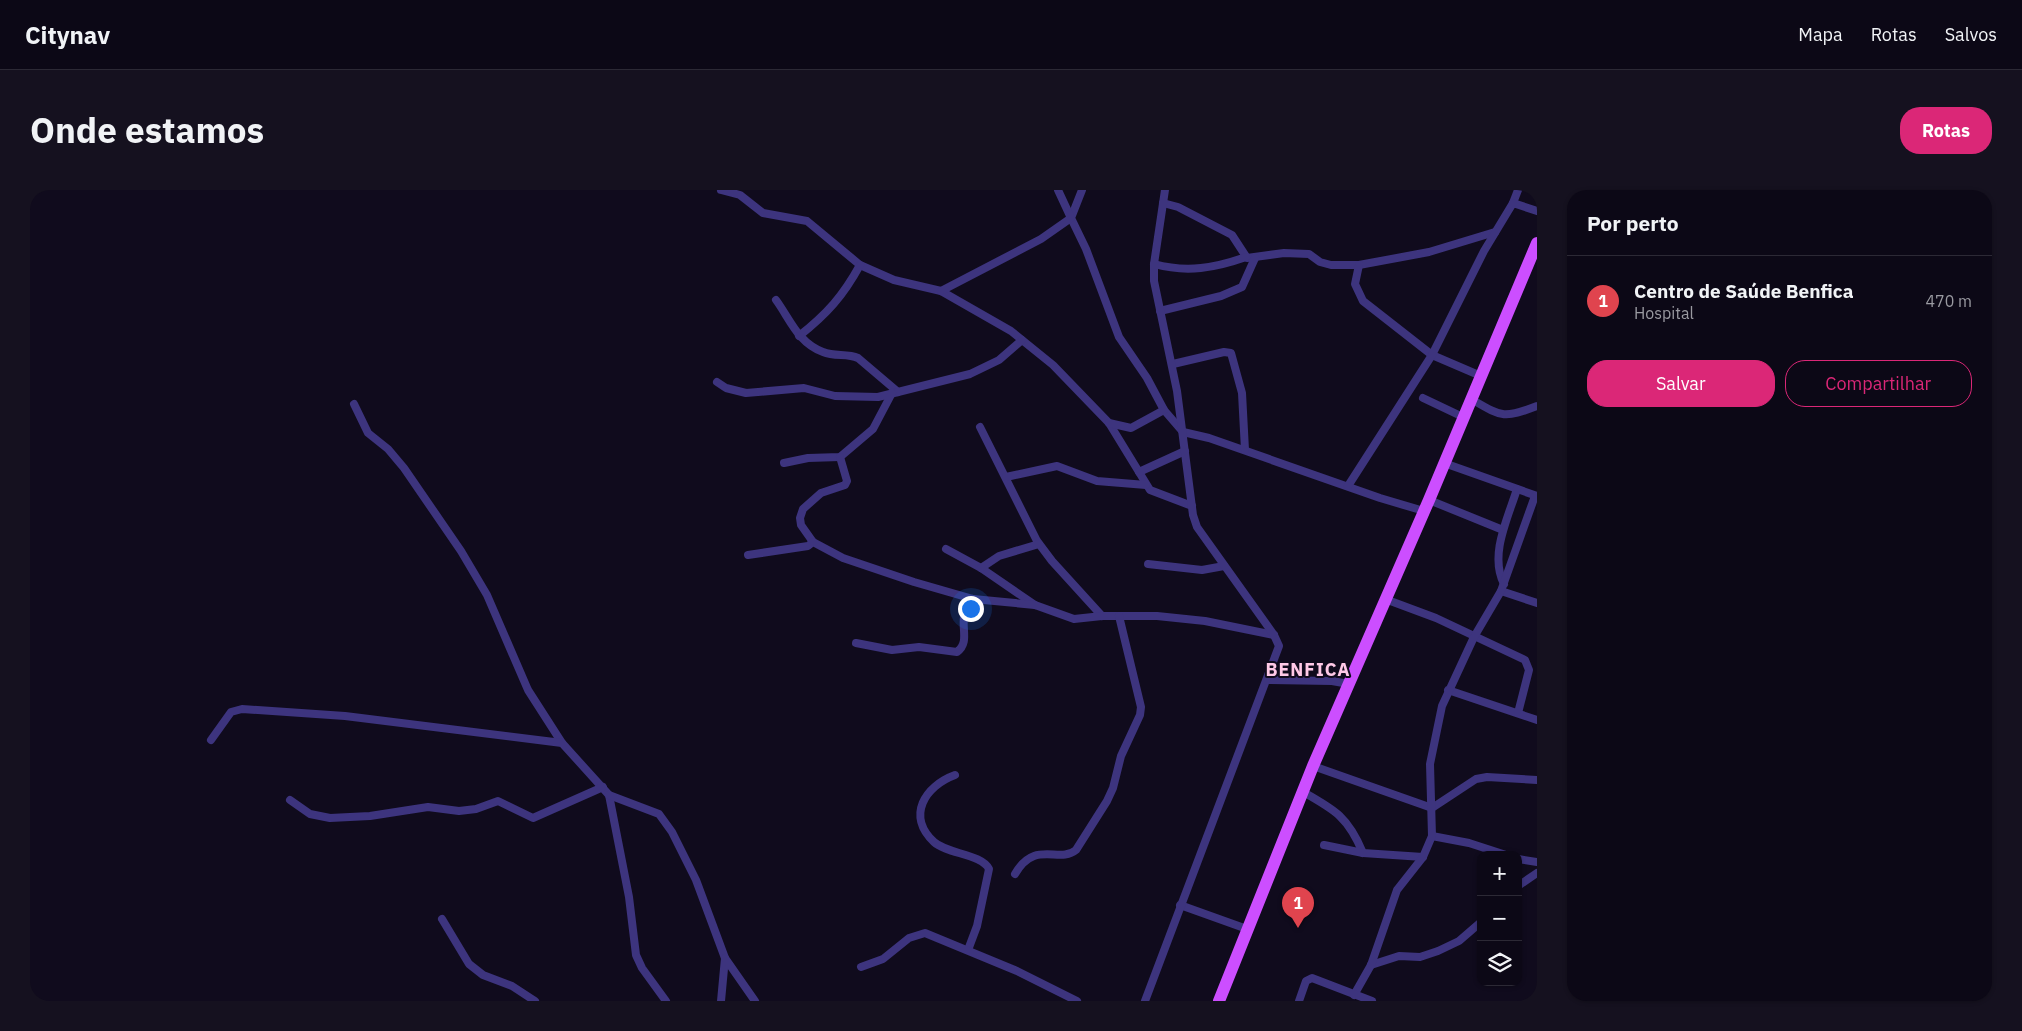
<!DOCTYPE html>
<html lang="pt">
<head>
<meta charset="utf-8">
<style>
	:root { --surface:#0c0816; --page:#15111f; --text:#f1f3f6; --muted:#9a9aa1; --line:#2c2935; --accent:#db2777 }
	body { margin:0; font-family:"IBM Plex Sans",sans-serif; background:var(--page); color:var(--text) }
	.controls { position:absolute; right:15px; bottom:15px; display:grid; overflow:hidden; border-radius:10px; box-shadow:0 1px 4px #0004 }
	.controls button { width:45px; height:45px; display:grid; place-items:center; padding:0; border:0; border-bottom:1px solid var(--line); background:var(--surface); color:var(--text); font:25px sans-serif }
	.you { position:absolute; left:940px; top:418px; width:18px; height:18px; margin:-12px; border:4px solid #fff; border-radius:50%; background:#1a73e8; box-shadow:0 0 0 8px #1a73e833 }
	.badge { display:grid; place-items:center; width:32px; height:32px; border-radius:50%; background:var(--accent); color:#fff; font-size:16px; font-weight:700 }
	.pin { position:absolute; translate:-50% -41px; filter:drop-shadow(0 1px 2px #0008) }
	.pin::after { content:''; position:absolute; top:26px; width:18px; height:15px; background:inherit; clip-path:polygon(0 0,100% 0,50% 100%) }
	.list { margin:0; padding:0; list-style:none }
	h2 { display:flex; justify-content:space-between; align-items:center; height:65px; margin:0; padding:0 20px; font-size:21px }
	h2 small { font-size:16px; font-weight:400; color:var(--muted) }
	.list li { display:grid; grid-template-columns:32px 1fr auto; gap:15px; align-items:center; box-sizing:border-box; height:90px; padding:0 20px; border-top:1px solid var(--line) }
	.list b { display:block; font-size:19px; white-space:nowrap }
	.list p { margin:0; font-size:16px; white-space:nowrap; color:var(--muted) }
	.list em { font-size:16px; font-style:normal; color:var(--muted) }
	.actions { display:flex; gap:10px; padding:15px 20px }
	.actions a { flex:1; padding:11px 0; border:1px solid var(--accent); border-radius:20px; text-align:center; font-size:18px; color:var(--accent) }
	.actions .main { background:var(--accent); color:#fff }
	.icon { flex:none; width:28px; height:28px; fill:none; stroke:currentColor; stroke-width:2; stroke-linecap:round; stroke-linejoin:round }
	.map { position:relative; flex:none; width:1507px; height:811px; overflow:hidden; border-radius:20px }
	header { display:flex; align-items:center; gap:30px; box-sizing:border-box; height:70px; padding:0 25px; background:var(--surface); border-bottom:1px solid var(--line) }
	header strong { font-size:24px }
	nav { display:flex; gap:28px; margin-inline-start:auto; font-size:18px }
	.intro { display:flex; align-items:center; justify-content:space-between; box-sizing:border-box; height:120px; padding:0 30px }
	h1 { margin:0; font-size:35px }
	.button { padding:12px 22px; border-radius:20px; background:var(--accent); color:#fff; font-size:18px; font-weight:700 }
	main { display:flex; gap:30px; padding:0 30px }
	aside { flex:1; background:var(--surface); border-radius:20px; box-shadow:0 1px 4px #0004 }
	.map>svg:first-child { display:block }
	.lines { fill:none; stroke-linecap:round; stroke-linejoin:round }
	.street { stroke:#3d347e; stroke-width:8 }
	.primary { stroke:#cc4eff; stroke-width:12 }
	.labels { text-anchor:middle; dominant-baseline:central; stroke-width:4; stroke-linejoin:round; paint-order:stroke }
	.district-label { font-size:18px; font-weight:bold; letter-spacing:1px; fill:#ffc9e7; stroke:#100b1d }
</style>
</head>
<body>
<header>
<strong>Citynav</strong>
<nav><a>Mapa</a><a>Rotas</a><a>Salvos</a></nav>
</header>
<div class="intro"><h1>Onde estamos</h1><a class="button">Rotas</a></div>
<main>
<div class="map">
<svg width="1507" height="811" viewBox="0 0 1507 811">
	<rect width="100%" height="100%" fill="#100b1d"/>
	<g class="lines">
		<!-- street -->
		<g class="street">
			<polyline points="691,0 710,5 733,23 777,31 830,75 864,90 911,101 981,141 1023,175 1079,233 1120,300 1162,316"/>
			<polyline points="1052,0 1041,28 1056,59 1089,147 1117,188 1134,220 1153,242 1179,248 1350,308 1394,321"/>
			<polyline points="1133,13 1148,17 1202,45 1217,68 1254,63 1279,64 1290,72 1301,75 1329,75 1399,62 1465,42"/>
			<polyline points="1483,13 1488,0"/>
			<path d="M1124,74C1157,83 1185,78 1216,67"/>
			<polyline points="1329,75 1325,94 1333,111 1402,165 1451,186"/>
			<polyline points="911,101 1011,49 1041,28 1028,0"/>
			<path d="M746,110C760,129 768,153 793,162C805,167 817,163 828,168L868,202"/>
			<polyline points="1130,121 1191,106 1212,97 1225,68"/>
			<path d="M769,146C797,124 813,106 830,75"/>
			<polyline points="1143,174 1194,162 1201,163 1212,203 1215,260"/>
			<polyline points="687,192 696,198 716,203 774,198 805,206 848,207 940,184 969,170 992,150"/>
			<polyline points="1393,208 1433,227"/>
			<path d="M1441,209C1472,227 1473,229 1507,216"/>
			<polyline points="324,214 338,243 358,259 374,278 431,361 457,405 498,500 532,553"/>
			<polyline points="1079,233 1101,238 1134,220"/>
			<polyline points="950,237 1007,351 1022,371 1072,426"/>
			<polyline points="754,273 778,268 810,267 843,239 862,203"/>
			<polyline points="1414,273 1507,306"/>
			<polyline points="1109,282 1155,261"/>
			<polyline points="976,287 1027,276 1067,291 1116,295"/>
			<polyline points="1318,296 1402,165 1454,61 1483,13 1507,21"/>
			<polyline points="1399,310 1473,340"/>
			<polyline points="783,352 771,335 770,328 773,319 791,303 815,295 817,291 810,267"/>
			<polyline points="916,359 951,378 1005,415"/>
			<polyline points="718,365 778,356 783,352 813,368 884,392 943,409 1005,415 1044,429 1072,426 1127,426 1175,431 1244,445"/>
			<polyline points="1118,374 1172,380 1194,376"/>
			<polyline points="951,378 969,366 1009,354"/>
			<path d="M1474,394C1459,365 1478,328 1487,299"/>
			<polyline points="1471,401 1507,413"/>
			<polyline points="1355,409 1406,428 1495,470 1499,480 1488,523"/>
			<path d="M826,453L862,460L889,457L927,462C939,453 932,440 934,427C935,421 940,415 943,409"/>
			<polyline points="1237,490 1302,491 1319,494"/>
			<polyline points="1418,500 1507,530"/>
			<polyline points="181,550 201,522 212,519 315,526 532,553 579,605 599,707 606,765 612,778 636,811"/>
			<polyline points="1283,576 1402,618 1446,589 1457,587 1507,590"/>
			<path d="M925,585C895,596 876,626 904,652C917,664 952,664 959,679L947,736L938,760"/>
			<path d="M1273,602C1305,620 1318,627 1333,663"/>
			<polyline points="579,605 629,624 642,642 666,690 695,768 691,811"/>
			<polyline points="260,610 280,624 300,628 340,626 398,617 429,621 446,619 468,611 503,628 573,597"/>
			<polyline points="1402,646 1439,653 1476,665"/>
			<polyline points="1294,655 1333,663 1393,667"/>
			<polyline points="1488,669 1507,672"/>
			<path d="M985,684C1005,649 1029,674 1046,660L1077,611L1083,598L1091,566L1110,525L1111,517L1089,426"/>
			<polyline points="1488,696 1507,683"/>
			<polyline points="1150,715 1217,739"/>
			<polyline points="412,729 439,774 453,785 482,796 505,811"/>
			<polyline points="695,768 725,811"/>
			<polyline points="1341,775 1369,766 1390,767 1408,761 1429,751 1451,732"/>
			<polyline points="831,777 853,769 879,748 895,743 987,781 1047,811"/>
			<polyline points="1324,805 1341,775 1367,700 1393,667 1402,646 1400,574 1412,516 1444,447 1471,401 1505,306"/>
			<polyline points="1115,811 1249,456 1244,445 1167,337 1163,325 1147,201 1124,91 1124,74 1135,0"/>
			<polyline points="1269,811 1276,791 1282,788 1342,811"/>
		</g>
		<!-- primary -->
		<polyline class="primary" points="1189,811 1283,576 1399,310 1507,53"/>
	</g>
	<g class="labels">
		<!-- district labels -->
		<g class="district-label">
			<text x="1278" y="479">BENFICA</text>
		</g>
	</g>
</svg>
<div class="controls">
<button>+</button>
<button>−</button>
<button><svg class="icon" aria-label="layers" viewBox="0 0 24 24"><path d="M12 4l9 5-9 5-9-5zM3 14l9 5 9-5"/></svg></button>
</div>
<div class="you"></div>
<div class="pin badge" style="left:1268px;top:738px;background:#e0444e">1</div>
</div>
<aside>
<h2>Por perto<small></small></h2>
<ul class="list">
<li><span class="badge" style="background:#e0444e">1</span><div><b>Centro de Saúde Benfica</b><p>Hospital</p></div><em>470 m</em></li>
</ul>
<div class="actions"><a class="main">Salvar</a><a>Compartilhar</a></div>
</aside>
</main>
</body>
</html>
